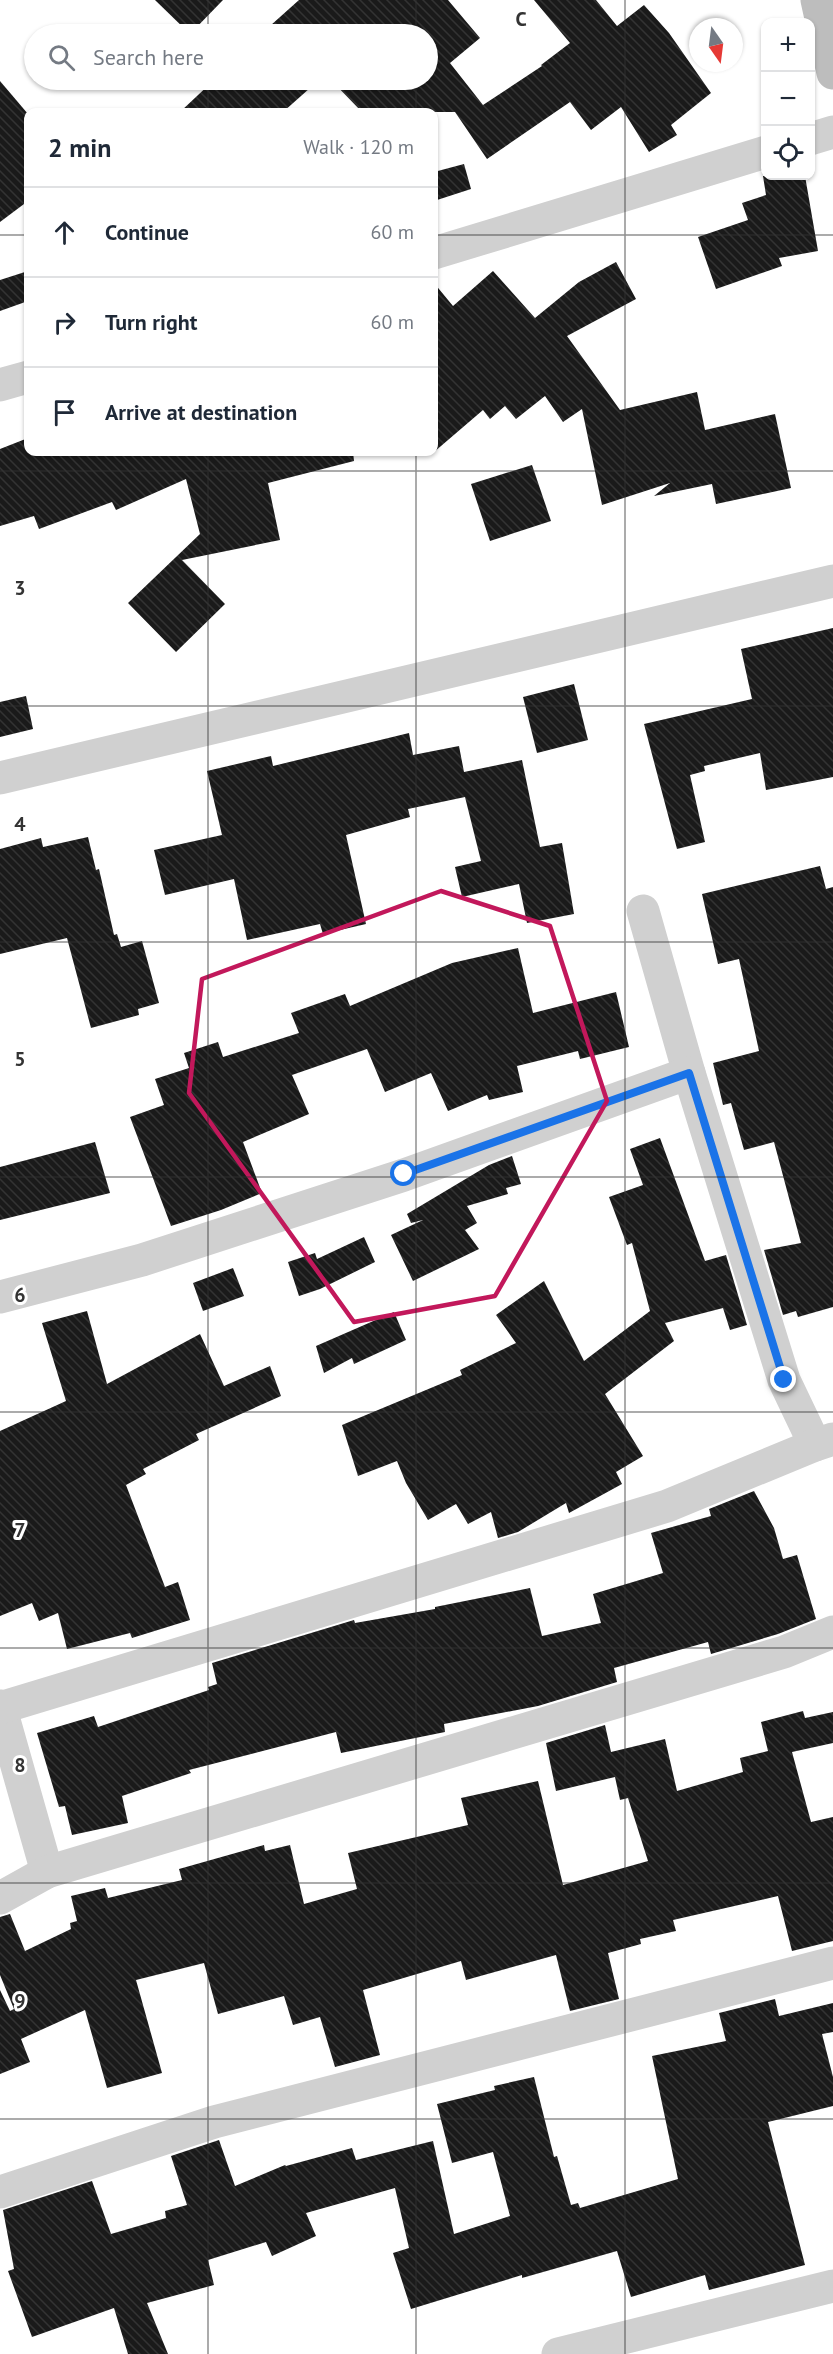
<!DOCTYPE html>
<html lang="en">
<head>
<meta charset="utf-8">
<style>
	:root { --surface:#fff; --page:#f6f6f7; --text:#1f2937; --muted:#747a83; --line:#e0e1e3 }
	body { margin:0; font-family:"PT Sans",sans-serif; background:var(--page); color:var(--text) }
	.controls { position:absolute; right:18px; top:18px; display:grid; overflow:hidden; border-radius:12px; box-shadow:0 2px 4px #0004 }
	.controls button { width:54px; height:54px; display:grid; place-items:center; padding:0; border:0; border-bottom:2px solid var(--line); background:var(--surface); color:var(--text); font:30px sans-serif }
	.compass { position:absolute; left:689px; top:18px; width:54px; height:54px; border-radius:50%; background:var(--surface); box-shadow:0 2px 4px #0004; rotate:166deg }
	.stop { position:absolute; width:18px; height:18px; margin:-14px; border:4px solid #1a73e8; border-radius:50%; background:#fff }
	.stop.end { background:#1a73e8; border-color:#fff; box-shadow:0 2px 6px #0008 }
	.list { margin:0; padding:0; list-style:none }
	h2 { display:flex; justify-content:space-between; align-items:center; height:78px; margin:0; padding:0 24px; font-size:26px }
	h2 small { font-size:20px; font-weight:400; color:var(--muted) }
	.list li { display:grid; grid-template-columns:39px 1fr auto; gap:18px; align-items:center; box-sizing:border-box; height:90px; padding:0 24px; border-top:2px solid var(--line) }
	.list b { display:block; font-size:22px; white-space:nowrap }
	.list em { font-size:20px; font-style:normal; color:var(--muted) }
	.icon { flex:none; width:33px; height:33px; fill:none; stroke:currentColor; stroke-width:2; stroke-linecap:round; stroke-linejoin:round }
	.map { position:relative; flex:none; width:833px; height:2354px; overflow:hidden }
	.search { position:absolute; background:var(--surface); box-shadow:0 2px 4px #0004; left:24px; top:24px; width:414px; height:66px; display:flex; align-items:center; gap:15px; box-sizing:border-box; padding:0 21px; border-radius:33px; color:var(--muted); font-size:22px }
	.panel { position:absolute; background:var(--surface); box-shadow:0 2px 4px #0004; left:24px; top:108px; width:414px; height:348px; border-radius:12px }
	.map>svg:first-child { display:block }
	.building { fill:url(#building-back-hatch) }
	.lines { fill:none; stroke-linecap:round; stroke-linejoin:round }
	.minor { stroke:#d0d0d0; stroke-width:33 }
	.secondary { stroke:#bdbdbd; stroke-width:33 }
	.route { stroke:#1a73e8; stroke-width:8 }
	.marked { fill:none; stroke:#c2185b; stroke-width:4.5; stroke-linejoin:round }
	.grid { fill:none; stroke:#333; stroke-width:1.5; stroke-opacity:0.55 }
	.grid-label { font-size:20px; text-anchor:middle; font-weight:bold; fill:#333; stroke:#fff; stroke-width:6; stroke-linejoin:round; paint-order:stroke }
</style>
</head>
<body>
<div class="map">
<svg width="833" height="2354" viewBox="0 0 833 2354">
	<defs>
		<pattern id="building-back-hatch" width="6" height="6" patternUnits="userSpaceOnUse" patternTransform="scale(1.5)"><rect width="6" height="6" fill="#1a1a1a"/><path d="M-1 5l2 2M0 0l6 6M5-1l2 2" fill="none" stroke="#333"/></pattern>
	</defs>
	<rect width="100%" height="100%" fill="#fff"/>
	<!-- building -->
	<g class="building">
		<polygon points="155,0 223,0 190,34"/>
		<polygon points="299,0 448,0 480,38 450,63 483,105 542,66 541,65 570,43 534,0 596,0 617,26 644,5 669,33 711,93 671,125 677,135 649,152 621,107 591,130 570,102 487,159 455,112 362,112 331,80 428,80 428,34 261,34"/>
		<polygon points="214,80 319,80 283,112 180,112"/>
		<polygon points="0,81 28,114 28,201 0,222"/>
		<polygon points="464,164 471,189 434,201 434,172"/>
		<polygon points="763,176 805,176 818,251 779,258 782,266 716,289 698,237 748,220 742,203 766,195"/>
		<polygon points="616,262 636,299 567,336 620,410 697,392 705,430 775,414 791,488 716,504 712,484 654,496 670,483 602,505 582,409 563,422 545,396 516,419 505,406 490,419 483,410 434,452 434,283 453,306 493,271 535,318 579,282"/>
		<polygon points="28,271 28,301 0,311 0,280"/>
		<polygon points="28,438 28,452 353,452 354,461 268,483 280,540 182,560 225,604 176,652 128,603 200,534 186,479 116,510 112,502 39,529 34,516 0,526 0,449"/>
		<polygon points="532,465 551,521 490,541 471,484"/>
		<polygon points="833,628 833,777 766,790 760,753 704,766 705,771 690,775 705,842 677,849 644,724 752,699 741,649"/>
		<polygon points="574,684 588,740 537,753 523,697"/>
		<polygon points="26,696 33,729 0,737 0,702"/>
		<polygon points="409,733 413,755 459,746 464,772 522,760 540,847 562,843 574,914 527,923 519,884 462,897 455,867 481,861 465,797 408,809 410,817 346,835 366,924 323,934 320,924 247,940 234,879 165,895 154,850 222,835 207,771 271,756 273,766"/>
		<polygon points="88,837 96,870 99,869 114,935 117,934 121,947 142,941 159,1003 138,1009 139,1015 91,1028 67,938 0,954 0,849 41,838 43,847"/>
		<polygon points="820,866 826,889 833,887 833,1307 798,1317 796,1311 783,1315 764,1250 801,1243 774,1142 744,1150 731,1103 723,1105 713,1063 759,1051 739,959 718,964 702,894"/>
		<polygon points="518,948 533,1013 616,992 629,1047 580,1059 578,1051 517,1066 523,1092 489,1100 487,1095 448,1111 431,1073 385,1092 367,1049 292,1075 309,1114 243,1142 262,1193 221,1210 171,1226 130,1117 164,1105 155,1079 189,1068 184,1053 218,1042 223,1057 299,1033 291,1013 345,994 350,1006 452,963"/>
		<polygon points="660,1138 705,1261 726,1255 747,1325 730,1330 723,1308 665,1323 674,1341 605,1394 643,1456 616,1472 622,1484 569,1513 566,1503 518,1532 498,1538 491,1512 468,1524 456,1504 428,1520 406,1483 397,1461 358,1476 342,1425 462,1375 460,1370 516,1343 496,1315 544,1281 584,1361 650,1311 632,1243 627,1245 609,1197 643,1185 630,1149"/>
		<polygon points="95,1142 110,1193 0,1220 0,1167"/>
		<polygon points="512,1156 521,1184 506,1188 508,1194 467,1206 477,1223 465,1230 479,1249 413,1281 391,1235 423,1220 411,1223 407,1214 489,1165"/>
		<polygon points="364,1237 375,1262 320,1289 299,1296 288,1262 315,1253 317,1259"/>
		<polygon points="233,1268 244,1296 203,1311 193,1283"/>
		<polygon points="87,1311 107,1384 200,1334 224,1386 270,1366 281,1396 196,1434 199,1440 143,1469 146,1474 126,1485 165,1587 178,1582 190,1620 132,1638 130,1633 67,1649 58,1613 39,1621 32,1603 0,1616 0,1431 66,1401 42,1323"/>
		<polygon points="394,1312 406,1340 354,1364 352,1358 324,1373 316,1346"/>
		<polygon points="754,1491 774,1528 783,1559 797,1555 816,1619 778,1634 711,1654 708,1642 614,1668 617,1682 538,1706 444,1724 445,1732 341,1753 336,1732 189,1770 191,1773 122,1796 128,1823 72,1835 65,1806 59,1807 37,1733 94,1716 98,1727 209,1690 208,1687 217,1684 212,1663 354,1620 355,1623 435,1609 435,1607 530,1588 542,1636 601,1623 593,1594 663,1573 651,1533 711,1516 709,1509"/>
		<polygon points="803,1711 805,1718 833,1712 833,1743 792,1752 811,1822 833,1817 833,1941 792,1951 778,1896 673,1920 676,1931 640,1939 641,1944 608,1953 619,1999 570,2011 556,1955 466,1980 461,1961 363,1990 380,2055 335,2067 320,2017 293,2025 284,1996 218,2014 204,1963 136,1980 162,2073 107,2088 85,2010 21,2039 30,2062 0,2074 0,1990 10,2011 14,2009 0,1975 0,1917 10,1914 25,1951 71,1929 70,1923 77,1921 71,1896 105,1888 108,1898 182,1880 179,1869 264,1845 265,1851 290,1845 304,1904 357,1889 348,1853 468,1825 461,1798 538,1781 563,1885 648,1861 628,1798 620,1800 615,1777 556,1791 546,1743 605,1725 611,1752 665,1739 677,1791 743,1772 740,1758 768,1751 761,1722"/>
		<polygon points="775,1999 779,2016 833,2003 833,2032 822,2034 833,2077 833,2106 768,2122 805,2265 709,2290 705,2275 631,2297 617,2251 522,2278 522,2275 411,2309 393,2253 409,2248 395,2188 306,2213 316,2236 272,2256 266,2242 208,2260 214,2285 147,2303 168,2354 128,2354 114,2308 32,2337 8,2271 14,2269 3,2210 92,2181 111,2234 166,2218 165,2211 187,2205 171,2156 219,2140 235,2186 285,2165 286,2166 352,2148 356,2160 433,2141 454,2234 510,2216 493,2152 452,2163 437,2104 495,2090 494,2086 534,2077 554,2157 557,2156 571,2205 578,2203 580,2208 678,2179 652,2056 726,2041 719,2013"/>
	</g>
	<g class="lines">
		<!-- minor -->
		<g class="minor">
			<polyline points="810,139 833,132"/>
			<polyline points="434,253 766,152"/>
			<polyline points="0,385 28,377"/>
			<polyline points="0,778 833,581"/>
			<polyline points="643,911 689,1073 784,1380 815,1445"/>
			<polyline points="0,1297 142,1260 404,1175 689,1073"/>
			<polyline points="0,1706 47,1872"/>
			<polyline points="0,1708 667,1506 815,1445 833,1439"/>
			<polyline points="0,1898 47,1872 784,1652 833,1632"/>
			<polyline points="0,2192 214,2122 833,1963"/>
			<polyline points="558,2354 833,2286"/>
		</g>
		<!-- secondary -->
		<polyline class="secondary" points="817,0 833,73"/>
	</g>
	<g class="lines">
		<!-- route -->
		<polyline class="route" points="404,1174 689,1073 784,1380"/>
	</g>
	<!-- marked area -->
	<path class="marked" d="M441,891L550,926L607,1101L495,1296L354,1322L189,1093L202,979Z"/>
	<!-- grid -->
	<path class="grid" d="M208,0V34M416,0V34M625,0V2354M208,80V112M416,80V112M0,235H28M434,235H833M208,452V2354M416,452V2354M0,471H833M0,706H833M0,942H833M0,1177H833M0,1412H833M0,1648H833M0,1883H833M0,2119H833"/>
	<g class="grid-label">
		<text x="521" y="26">C</text>
		<text x="20" y="595">3</text>
		<text x="20" y="831">4</text>
		<text x="20" y="1066">5</text>
		<text x="20" y="1302">6</text>
		<text x="20" y="1537">7</text>
		<text x="20" y="1772">8</text>
		<text x="20" y="2008">9</text>
	</g>
</svg>
<div class="controls">
<button>+</button>
<button>−</button>
<button><svg class="icon" aria-label="locate" viewBox="0 0 24 24"><circle cx="12" cy="12" r="6"/><path d="M12 2v4M12 18v4M2 12h4M18 12h4"/></svg></button>
</div>
<svg class="compass" viewBox="-18 -18 36 36"><path d="M0-13l5 13h-10z" fill="#e53935"/><path d="M0 13l5-13h-10z" fill="#747a83"/></svg>
<div class="stop" style="left:404px;top:1174px"></div>
<div class="stop end" style="left:784px;top:1380px"></div>
<div class="search"><svg class="icon" aria-label="search" viewBox="0 0 24 24"><circle cx="10" cy="10" r="6"/><path d="M15 15l6 6"/></svg>Search here</div>
<section class="panel">
<h2>2 min<small>Walk · 120 m</small></h2>
<ul class="list">
<li><svg class="icon" aria-label="ahead" viewBox="0 0 24 24"><path d="M12 20V5M6 11l6-6 6 6"/></svg><div><b>Continue</b></div><em>60 m</em></li>
<li><svg class="icon" aria-label="right" viewBox="0 0 24 24"><path d="M7 20v-9h11M14 6l5 5-5 5"/></svg><div><b>Turn right</b></div><em>60 m</em></li>
<li><svg class="icon" aria-label="arrive" viewBox="0 0 24 24"><path d="M6 21V4h12l-3 4 3 4H6"/></svg><div><b>Arrive at destination</b></div></li>
</ul>
</section>
</div>
</body>
</html>
